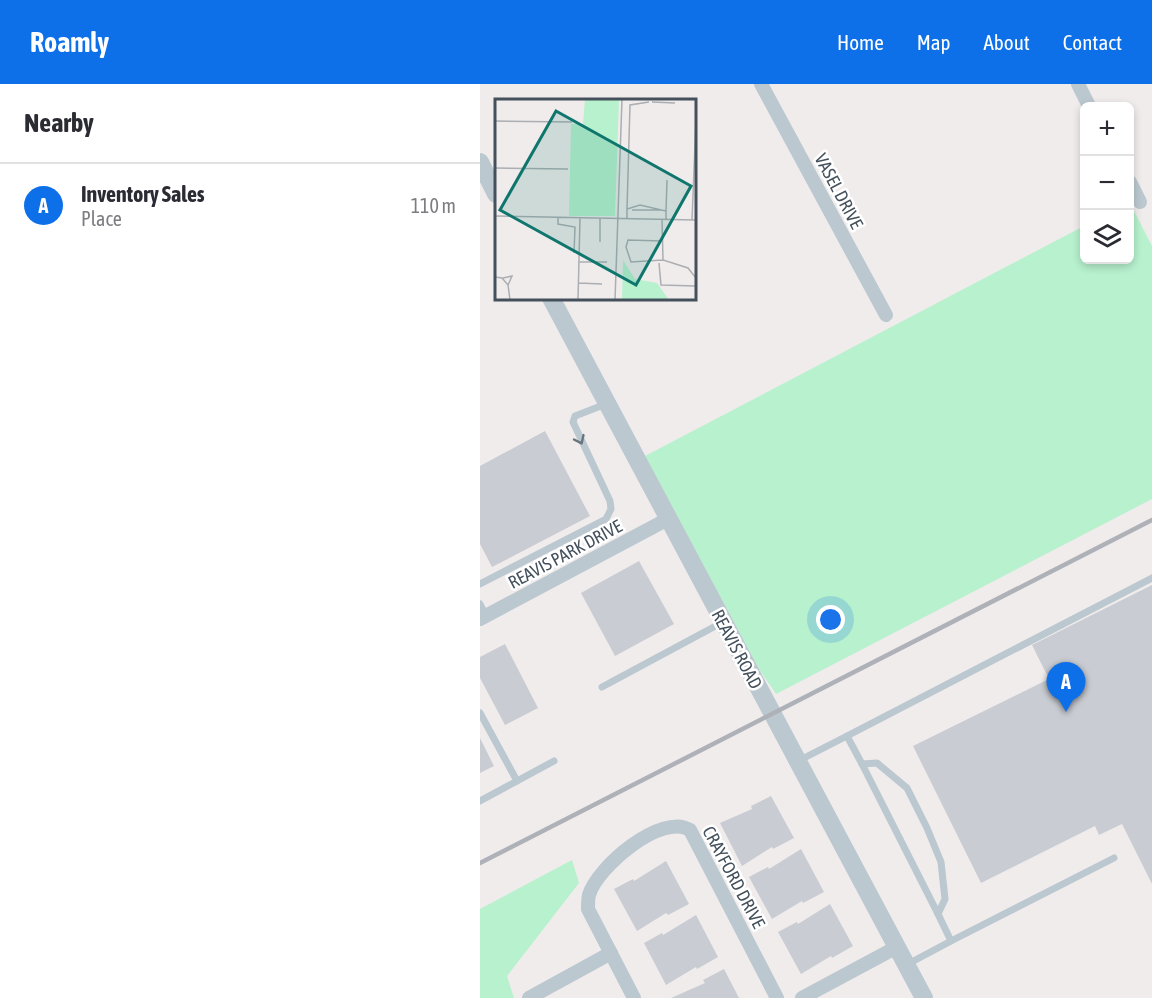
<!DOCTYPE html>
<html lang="en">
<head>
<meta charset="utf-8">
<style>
	:root { --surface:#fff; --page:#f2f2f3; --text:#2b2b33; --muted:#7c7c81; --line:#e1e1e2; --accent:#0d70e9 }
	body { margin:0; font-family:"Asap Condensed",sans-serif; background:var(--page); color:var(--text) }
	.controls { position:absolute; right:18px; top:18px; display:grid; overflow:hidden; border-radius:9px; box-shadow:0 3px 9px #0003 }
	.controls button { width:54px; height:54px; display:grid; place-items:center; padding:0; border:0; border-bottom:2px solid var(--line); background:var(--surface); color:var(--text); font:30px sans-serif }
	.you { position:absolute; left:351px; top:536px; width:21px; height:21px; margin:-15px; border:4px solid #fff; border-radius:50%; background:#1a73e8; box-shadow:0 0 0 9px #1a73e833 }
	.badge { display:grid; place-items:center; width:39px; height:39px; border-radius:50%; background:var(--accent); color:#fff; font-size:20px; font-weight:700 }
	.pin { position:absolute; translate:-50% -50px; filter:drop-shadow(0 2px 3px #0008) }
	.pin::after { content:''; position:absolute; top:32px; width:21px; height:18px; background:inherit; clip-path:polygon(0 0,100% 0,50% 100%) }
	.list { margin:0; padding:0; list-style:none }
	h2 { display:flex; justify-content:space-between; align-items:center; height:78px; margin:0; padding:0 24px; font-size:26px }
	h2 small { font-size:20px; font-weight:400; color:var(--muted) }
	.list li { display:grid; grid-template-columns:39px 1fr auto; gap:18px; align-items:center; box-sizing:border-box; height:84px; padding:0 24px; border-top:2px solid var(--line) }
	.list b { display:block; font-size:22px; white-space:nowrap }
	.list p { margin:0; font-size:20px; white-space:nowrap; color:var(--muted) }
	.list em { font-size:20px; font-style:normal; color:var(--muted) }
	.icon { flex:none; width:33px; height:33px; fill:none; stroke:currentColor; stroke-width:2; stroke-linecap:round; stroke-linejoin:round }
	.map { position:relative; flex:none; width:672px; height:914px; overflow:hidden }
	header { display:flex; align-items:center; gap:36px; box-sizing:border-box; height:84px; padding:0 30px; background:var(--accent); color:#fff }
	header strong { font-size:28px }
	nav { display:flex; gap:33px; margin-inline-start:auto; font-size:21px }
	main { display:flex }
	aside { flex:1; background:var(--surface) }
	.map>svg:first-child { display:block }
	.green { fill:#b7f1cd }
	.building { fill:#c9ccd2 }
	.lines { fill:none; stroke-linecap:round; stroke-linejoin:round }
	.service { stroke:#bcc8d0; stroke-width:7 }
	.minor { stroke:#bcc8d0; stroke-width:14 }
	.tertiary { stroke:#bcc8d0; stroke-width:18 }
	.rail { stroke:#aeb2b8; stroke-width:4.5 }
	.oneway { stroke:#68747e }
	.labels { text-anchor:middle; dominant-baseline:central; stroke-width:5; stroke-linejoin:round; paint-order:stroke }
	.street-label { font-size:18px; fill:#44505b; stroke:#fff }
	.inset-road { fill:none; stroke:#abaeb2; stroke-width:1.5 }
	.view { fill:#0f766e; fill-opacity:0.15; stroke:#0f766e; stroke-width:3 }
	.inset-edge { fill:none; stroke:#44505b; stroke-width:3 }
</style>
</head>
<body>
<header>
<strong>Roamly</strong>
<nav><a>Home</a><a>Map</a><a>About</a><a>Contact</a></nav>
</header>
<main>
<aside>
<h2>Nearby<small></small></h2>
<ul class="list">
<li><span class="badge">A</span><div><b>Inventory Sales</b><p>Place</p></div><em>110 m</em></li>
</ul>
</aside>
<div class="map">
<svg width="672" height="914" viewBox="0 0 672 914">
	<rect width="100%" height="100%" fill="#f0ecec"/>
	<!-- green -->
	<g class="green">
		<polygon points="650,119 672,162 672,415 296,610 279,585 165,372 604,142 604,176 650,176"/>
		<polygon points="92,776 99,799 27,892 34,914 0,914 0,825"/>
	</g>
	<!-- building -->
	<g class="building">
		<polygon points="65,347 110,432 12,483 0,460 0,382"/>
		<polygon points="159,477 194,540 135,572 101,509"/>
		<polygon points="672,501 672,800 642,740 619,751 615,742 501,799 433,662 569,595 552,561"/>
		<polygon points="25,560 58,624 25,641 0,594 0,573"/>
		<polygon points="0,654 14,682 0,689"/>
		<polygon points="291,712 314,754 293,765 292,763 262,782 240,739 272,725 271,722"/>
		<polygon points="321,765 344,808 323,819 322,817 292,835 269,793 288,783 289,785"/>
		<polygon points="186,777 209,820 188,831 186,829 157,847 134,805 153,795 154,797"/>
		<polygon points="350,820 373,862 352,874 351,872 321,890 298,848 317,838 318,840"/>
		<polygon points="216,831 238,873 217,885 216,883 186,901 164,859 182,849 183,851"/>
		<polygon points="244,885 259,914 191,914 225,899 223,896"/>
	</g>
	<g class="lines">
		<!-- service -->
		<g class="service">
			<polyline points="0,500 126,435 131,425 130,417 93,338 95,332 126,320"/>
			<polyline points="0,520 6,532"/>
			<polyline points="122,603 243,538"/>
			<polyline points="0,629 37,697"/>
			<polyline points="367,652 672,494"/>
			<polyline points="320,676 367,652 382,680 397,679 427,704 447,744 461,778 465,815 458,830 471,857 426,881"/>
			<polyline points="382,680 458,830"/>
			<polyline points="0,717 74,677"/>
			<polyline points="471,857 634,774"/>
		</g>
		<!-- minor -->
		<g class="minor">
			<polyline points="281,0 406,231"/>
			<polyline points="598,0 609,22"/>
			<polyline points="650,98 660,118"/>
			<polyline points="0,535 188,435"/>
			<polyline points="49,914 131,869"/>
			<path d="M154,914L108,825C108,821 108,815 109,811C117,783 182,728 210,746L297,914"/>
			<polyline points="322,914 417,863"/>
		</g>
		<!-- tertiary -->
		<g class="tertiary">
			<polyline points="0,78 16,110"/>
			<polyline points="71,214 444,914"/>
		</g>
		<!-- rail -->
		<polyline class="rail" points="0,779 672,436"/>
	</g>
	<!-- one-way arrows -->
	<defs><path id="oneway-chevron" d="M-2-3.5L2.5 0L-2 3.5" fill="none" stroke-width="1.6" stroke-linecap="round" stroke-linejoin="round" transform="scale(1.5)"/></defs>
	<use class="oneway" href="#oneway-chevron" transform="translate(100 356) rotate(65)"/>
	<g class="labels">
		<!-- street labels -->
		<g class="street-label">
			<text transform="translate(359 107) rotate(62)">VASEL DRIVE</text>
			<text transform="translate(85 470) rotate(-28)">REAVIS PARK DRIVE</text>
			<text transform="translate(257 565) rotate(62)">REAVIS ROAD</text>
			<text transform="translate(254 793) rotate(62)">CRAYFORD DRIVE</text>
		</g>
	</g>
	<!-- overview -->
	<g transform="translate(15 15)">
		<rect width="201" height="201" fill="#f0ecec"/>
		<path d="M90,0H124L120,117H74L76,25H88ZM128,161L140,180L162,184L174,201H127Z" fill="#b7f1cd"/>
		<path class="inset-road" d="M157,3L180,4M0,22L77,23M0,69L73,70M132,110L135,6L154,3M137,111H166M171,112L172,81M0,117L201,121M63,119V125L80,128L79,154M132,120V110L145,106L171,112V120M167,120L168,161L193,169L201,179V188M197,121L201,21M167,142L133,141L131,148L136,163L168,161M105,143V119M84,163H112M164,164L166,186L201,187M0,178L7,179L13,186L15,201M8,179L17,177L13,186M84,184L107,185M83,201L85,119M120,201L127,0"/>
		<path class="view" d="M61,12L196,87L141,186L5,111Z"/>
		<rect width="201" height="201" class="inset-edge"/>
	</g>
</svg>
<div class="controls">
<button>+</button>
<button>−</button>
<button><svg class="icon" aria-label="layers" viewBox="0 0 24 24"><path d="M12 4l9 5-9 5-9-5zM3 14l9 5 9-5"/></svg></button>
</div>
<div class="you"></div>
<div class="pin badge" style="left:586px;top:628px">A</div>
</div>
</main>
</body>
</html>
